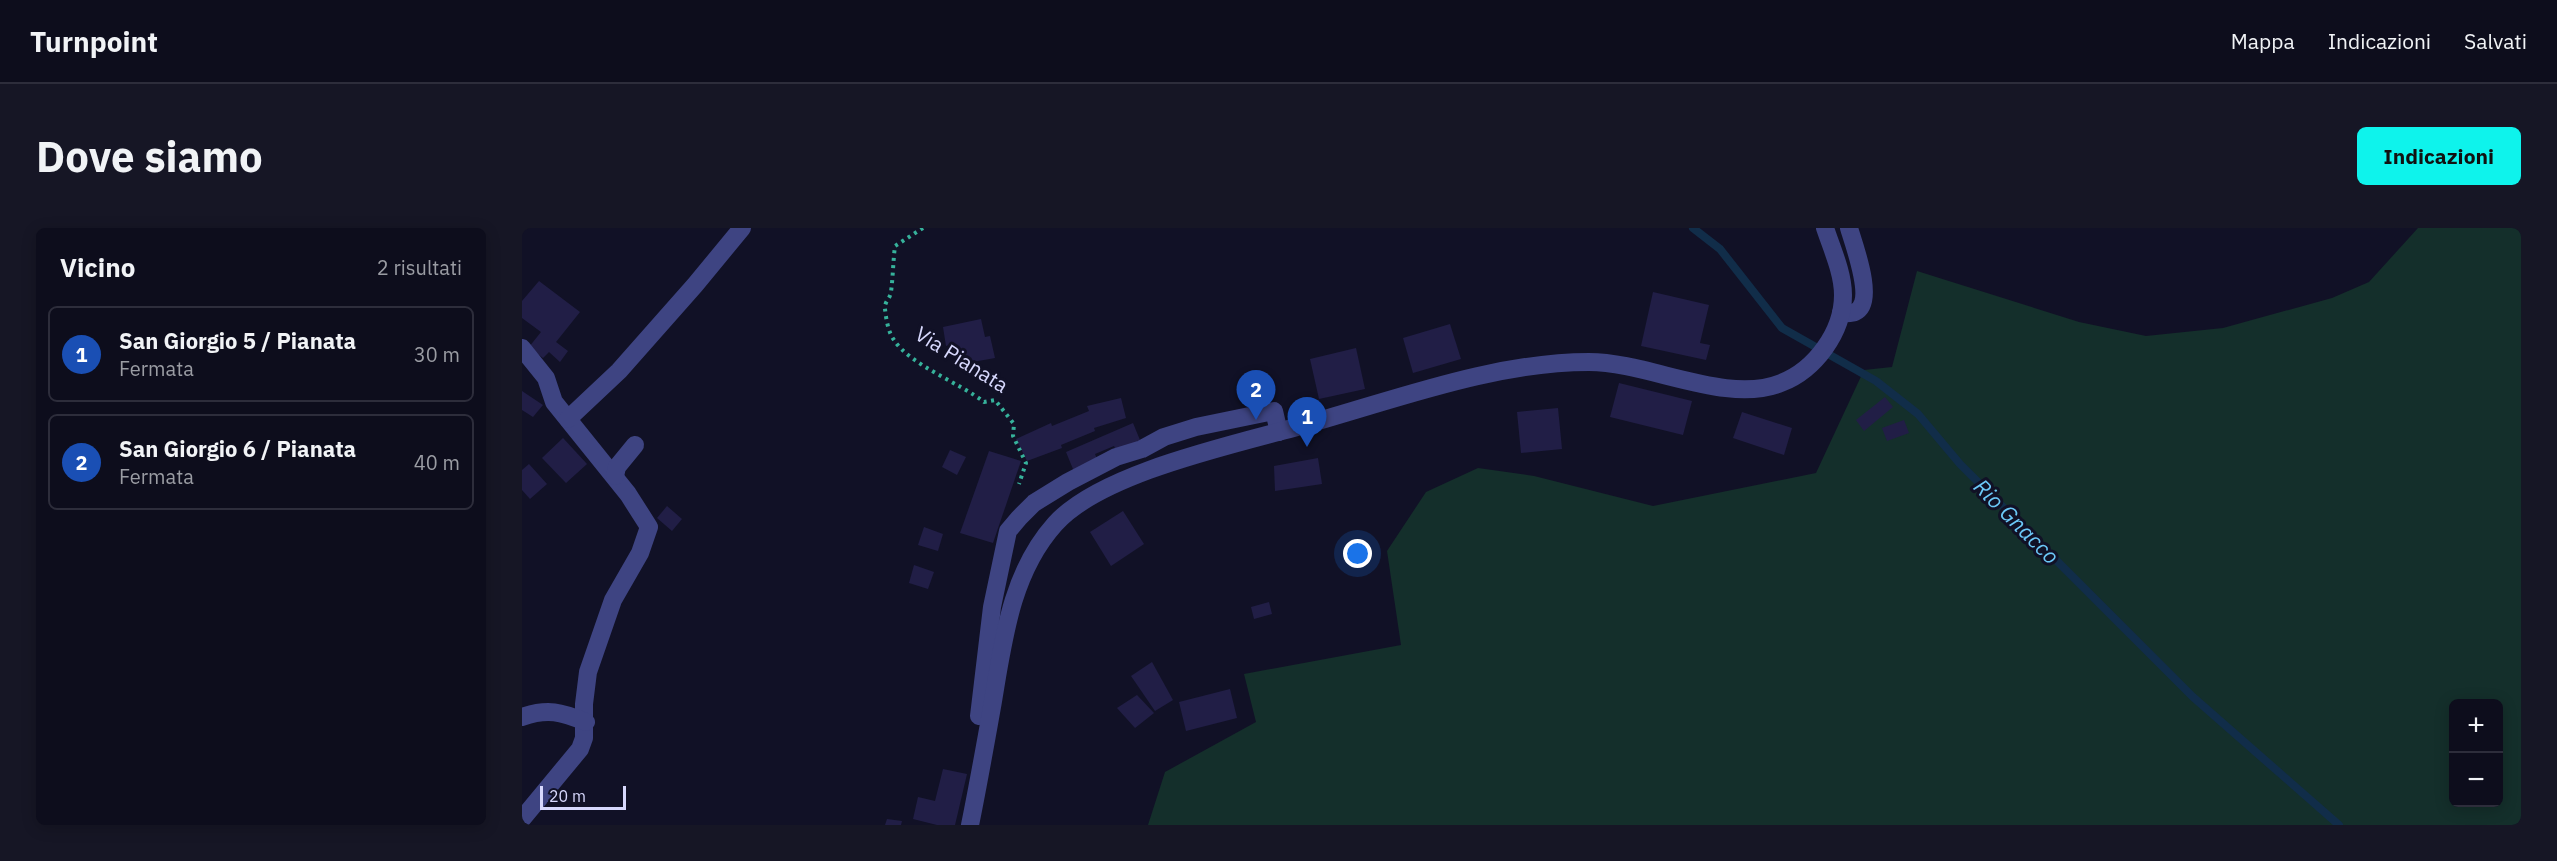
<!DOCTYPE html>
<html lang="it">
<head>
<meta charset="utf-8">
<style>
	:root { --surface:#0d0d1c; --page:#161625; --text:#f1f3f6; --muted:#9a9ca3; --line:#2d2d3b; --accent:#0ef3ec }
	body { margin:0; font-family:"IBM Plex Sans",sans-serif; background:var(--page); color:var(--text) }
	.controls { position:absolute; right:18px; bottom:18px; display:grid; overflow:hidden; border-radius:9px; box-shadow:0 3px 15px #0003 }
	.controls button { width:54px; height:54px; display:grid; place-items:center; padding:0; border:0; border-bottom:2px solid var(--line); background:var(--surface); color:var(--text); font:30px sans-serif }
	.scale { position:absolute; left:18px; bottom:15px; width:86px; box-sizing:border-box; padding-left:6px; border:3px solid #d7d8fd; border-top:0; font-size:16px; line-height:21px; white-space:nowrap; color:#d7d8fd; -webkit-text-stroke:4px #111126; paint-order:stroke }
	.you { position:absolute; left:836px; top:326px; width:21px; height:21px; margin:-15px; border:4px solid #fff; border-radius:50%; background:#1a73e8; box-shadow:0 0 0 9px #1a73e833 }
	.badge { display:grid; place-items:center; width:39px; height:39px; border-radius:50%; background:var(--accent); color:#fff; font-size:20px; font-weight:700 }
	.pin { position:absolute; translate:-50% -50px; filter:drop-shadow(0 2px 3px #0008) }
	.pin::after { content:''; position:absolute; top:32px; width:21px; height:18px; background:inherit; clip-path:polygon(0 0,100% 0,50% 100%) }
	.list { margin:0; padding:0; list-style:none }
	h2 { display:flex; justify-content:space-between; align-items:center; height:78px; margin:0; padding:0 24px; font-size:26px }
	h2 small { font-size:20px; font-weight:400; color:var(--muted) }
	.list li { display:grid; grid-template-columns:39px 1fr auto; gap:18px; align-items:center; box-sizing:border-box; height:96px; margin:0 12px 12px; padding:0 12px; border:2px solid var(--line); border-radius:9px }
	.list b { display:block; font-size:22px; white-space:nowrap }
	.list p { margin:0; font-size:20px; white-space:nowrap; color:var(--muted) }
	.list em { font-size:20px; font-style:normal; color:var(--muted) }
	.map { position:relative; flex:none; width:1999px; height:597px; overflow:hidden; border-radius:9px }
	header { display:flex; align-items:center; gap:36px; box-sizing:border-box; height:84px; padding:0 30px; background:var(--surface); border-bottom:2px solid var(--line) }
	header strong { font-size:28px }
	nav { display:flex; gap:33px; margin-inline-start:auto; font-size:21px }
	.intro { display:flex; align-items:center; justify-content:space-between; box-sizing:border-box; height:144px; padding:0 36px }
	h1 { margin:0; font-size:42px }
	.button { padding:15px 27px; border-radius:9px; background:var(--accent); color:#111; font-size:21px; font-weight:700 }
	main { display:flex; gap:36px; padding:0 36px }
	aside { flex:1; background:var(--surface); border-radius:9px; box-shadow:0 3px 15px #0003 }
	.map>svg:first-child { display:block }
	.green { fill:#142f2b; fill-rule:evenodd }
	.lines { fill:none; stroke-linecap:round; stroke-linejoin:round }
	.stream { stroke:#112d49; stroke-width:8 }
	.building { fill:#211e46 }
	.path { stroke:#36b29b; stroke-width:4; stroke-dasharray:3 4.5; stroke-linecap:butt }
	.minor { stroke:#3e4482; stroke-width:18 }
	.labels { text-anchor:middle; dominant-baseline:central; stroke-width:6; stroke-linejoin:round; paint-order:stroke }
	.street-label { font-size:21px; fill:#d7d8fd; stroke:#111126 }
	.water-label { font-size:22px; font-style:italic; fill:#6bc8f7; stroke:#111126 }
</style>
</head>
<body>
<header>
<strong>Turnpoint</strong>
<nav><a>Mappa</a><a>Indicazioni</a><a>Salvati</a></nav>
</header>
<div class="intro"><h1>Dove siamo</h1><a class="button">Indicazioni</a></div>
<main>
<aside>
<h2>Vicino<small>2 risultati</small></h2>
<ul class="list">
<li><span class="badge" style="background:#1a4fb4">1</span><div><b>San Giorgio 5 / Pianata</b><p>Fermata</p></div><em>30 m</em></li>
<li><span class="badge" style="background:#1a4fb4">2</span><div><b>San Giorgio 6 / Pianata</b><p>Fermata</p></div><em>40 m</em></li>
</ul>
</aside>
<div class="map">
<svg width="1999" height="597" viewBox="0 0 1999 597">
	<rect width="100%" height="100%" fill="#111126"/>
	<!-- green -->
	<path class="green" d="M1896,0H1999V597H626L643,544L734,494L722,446L879,417L865,323L904,264L956,240L1012,248L1131,278L1294,245L1342,142L1370,139L1395,43L1557,94L1624,108L1701,100L1810,70L1847,54ZM1932,476H1976V574H1932Z"/>
	<g class="lines">
		<!-- stream -->
		<polyline class="stream" points="1171,0 1198,21 1260,100 1354,153 1396,186 1438,236 1671,469 1817,597"/>
	</g>
	<!-- building -->
	<g class="building">
		<polygon points="17,53 58,84 34,114 46,123 38,134 27,124 21,130 7,119 19,104 0,90 0,73"/>
		<polygon points="1131,64 1187,77 1178,115 1188,117 1184,132 1119,118"/>
		<polygon points="459,91 463,109 468,108 473,130 434,137 431,116 424,118 421,99"/>
		<polygon points="928,96 939,131 891,145 881,110"/>
		<polygon points="834,120 843,161 797,171 788,131"/>
		<polygon points="1097,155 1170,173 1161,207 1088,189"/>
		<polygon points="0,163 21,177 11,189 0,182"/>
		<polygon points="1363,169 1371,179 1342,203 1334,192"/>
		<polygon points="599,170 604,190 572,200 573,203 539,217 540,220 505,233 494,211 529,195 530,198 567,183 565,178"/>
		<polygon points="1036,180 1040,221 999,225 995,184"/>
		<polygon points="1220,184 1270,200 1262,227 1211,210"/>
		<polygon points="1382,192 1387,205 1365,213 1360,200"/>
		<polygon points="611,195 620,217 596,227 592,218 573,226 577,236 553,246 544,224"/>
		<polygon points="41,210 65,236 44,255 20,230"/>
		<polygon points="428,222 444,229 435,247 420,239"/>
		<polygon points="467,223 499,233 471,315 438,305"/>
		<polygon points="796,230 800,256 753,263 752,238"/>
		<polygon points="7,236 25,256 8,271 0,262 0,242"/>
		<polygon points="145,278 160,291 150,303 135,290"/>
		<polygon points="601,283 622,316 589,338 568,304"/>
		<polygon points="402,299 421,306 416,323 396,317"/>
		<polygon points="392,337 412,344 406,361 387,355"/>
		<polygon points="747,374 750,386 732,391 729,379"/>
		<polygon points="630,434 651,472 633,483 609,448"/>
		<polygon points="708,461 715,490 664,503 657,474"/>
		<polygon points="615,467 632,485 613,500 595,480"/>
		<polygon points="421,541 445,546 433,597 415,597 391,591 396,569 413,573"/>
		<polygon points="365,591 380,593 379,597 363,597"/>
	</g>
	<g class="lines">
		<!-- path -->
		<path class="path" d="M401,0L373,18C371,34 371,49 369,64C368,71 362,74 363,81C364,90 366,104 372,112C388,137 438,155 462,174L473,172L492,196L491,208L504,235L497,256"/>
		<!-- minor -->
		<g class="minor">
			<path d="M1319,85C1323,85 1329,86 1333,84C1354,75 1332,17 1327,0"/>
			<polyline points="0,120 24,150 32,174 106,266 127,299 118,325 91,372 66,444 62,476 62,510 58,521 0,591"/>
			<polyline points="46,191 97,143 173,57 220,0"/>
			<polyline points="93,248 95,239 113,217"/>
			<polyline points="457,488 470,379 486,303 497,290 512,275 546,254 594,229 620,221 642,209 674,199 752,183 757,204"/>
			<path d="M0,489C26,480 39,484 64,494"/>
			<path d="M448,597C456,558 463,518 470,479C481,415 488,346 533,296C580,243 720,215 789,195C878,170 974,134 1067,134C1127,134 1204,177 1259,155C1293,142 1321,104 1321,67C1321,45 1310,21 1303,0"/>
		</g>
	</g>
	<g class="labels">
		<!-- street labels -->
		<g class="street-label">
			<text transform="translate(440 131) rotate(32)">Via Pianata</text>
		</g>
		<!-- water labels -->
		<g class="water-label">
			<text transform="translate(1495 293) rotate(45)">Rio Gnacco</text>
		</g>
	</g>
</svg>
<div class="controls">
<button>+</button>
<button>−</button>
</div>
<div class="scale">20 m</div>
<div class="you"></div>
<div class="pin badge" style="left:785px;top:219px;background:#1a4fb4">1</div>
<div class="pin badge" style="left:734px;top:192px;background:#1a4fb4">2</div>
</div>
</main>
</body>
</html>
